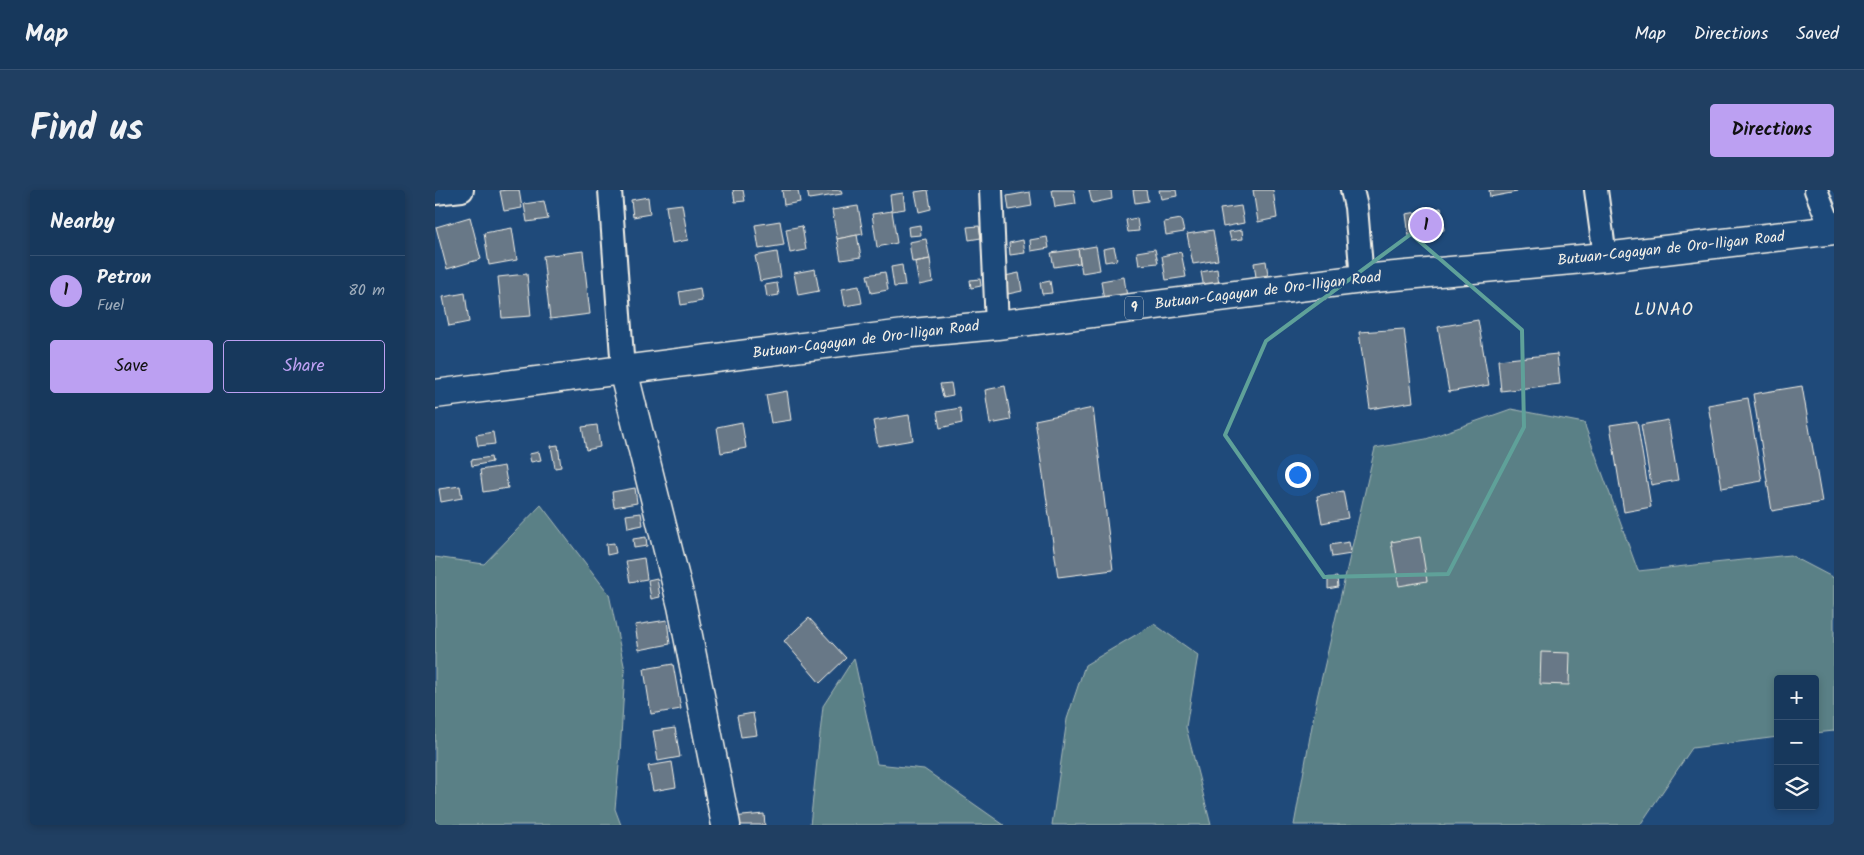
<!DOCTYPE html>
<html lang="en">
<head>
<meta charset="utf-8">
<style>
	:root { --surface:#17385c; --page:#203f62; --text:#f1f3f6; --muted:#9eacbb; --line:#365272; --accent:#bca0f2 }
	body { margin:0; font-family:Kalam,sans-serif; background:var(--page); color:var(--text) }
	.controls { position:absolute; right:15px; bottom:15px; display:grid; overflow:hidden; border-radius:5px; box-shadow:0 2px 8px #0003 }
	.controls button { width:45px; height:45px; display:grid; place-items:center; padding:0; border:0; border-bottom:1px solid var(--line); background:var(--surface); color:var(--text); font:25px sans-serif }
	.you { position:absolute; left:862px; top:284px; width:18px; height:18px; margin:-12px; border:4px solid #fff; border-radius:50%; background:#1a73e8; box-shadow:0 0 0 8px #1a73e833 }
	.badge { display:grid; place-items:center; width:32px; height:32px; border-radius:50%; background:var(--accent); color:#111; font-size:16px; font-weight:700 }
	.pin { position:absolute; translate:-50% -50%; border:2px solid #fff; box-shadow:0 1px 5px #0006 }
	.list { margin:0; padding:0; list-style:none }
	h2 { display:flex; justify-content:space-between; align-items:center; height:65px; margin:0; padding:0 20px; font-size:21px }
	h2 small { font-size:16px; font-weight:400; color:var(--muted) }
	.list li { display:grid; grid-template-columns:32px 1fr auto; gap:15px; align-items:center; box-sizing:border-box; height:70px; padding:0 20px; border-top:1px solid var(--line) }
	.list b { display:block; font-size:19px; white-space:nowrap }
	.list p { margin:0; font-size:16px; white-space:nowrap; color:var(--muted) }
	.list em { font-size:16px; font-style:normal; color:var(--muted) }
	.actions { display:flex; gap:10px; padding:15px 20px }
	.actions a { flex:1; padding:11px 0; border:1px solid var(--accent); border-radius:5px; text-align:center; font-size:18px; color:var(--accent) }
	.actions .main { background:var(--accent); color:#111 }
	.icon { flex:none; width:28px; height:28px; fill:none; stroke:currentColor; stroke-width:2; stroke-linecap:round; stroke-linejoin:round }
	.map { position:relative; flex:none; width:1399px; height:635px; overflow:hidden; border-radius:5px }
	header { display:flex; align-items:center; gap:30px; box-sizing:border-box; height:70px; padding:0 25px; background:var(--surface); border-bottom:1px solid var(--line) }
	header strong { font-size:24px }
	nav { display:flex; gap:28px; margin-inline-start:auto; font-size:18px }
	.intro { display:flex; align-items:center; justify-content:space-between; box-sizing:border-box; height:120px; padding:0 30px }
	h1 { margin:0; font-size:35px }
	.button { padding:12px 22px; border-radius:5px; background:var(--accent); color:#111; font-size:18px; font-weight:700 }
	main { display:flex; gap:30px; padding:0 30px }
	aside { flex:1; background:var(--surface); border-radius:5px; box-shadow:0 2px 8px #0003 }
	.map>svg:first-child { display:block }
	.green { fill:#5a8086; stroke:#a7b8b7 }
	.building { fill:#687887; stroke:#f4f1e8 }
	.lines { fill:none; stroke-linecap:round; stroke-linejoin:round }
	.minor-casing { stroke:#f4f1e8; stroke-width:26 }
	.tertiary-casing { stroke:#f4f1e8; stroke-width:31 }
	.trunk-casing { stroke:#f4f1e8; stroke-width:31 }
	.minor { stroke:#1f4a7a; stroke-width:22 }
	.tertiary { stroke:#1f4a7a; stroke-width:28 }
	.trunk { stroke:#1f4a7a; stroke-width:28 }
	.marked { fill:none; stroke:#5fa199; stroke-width:4; stroke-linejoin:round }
	.labels { text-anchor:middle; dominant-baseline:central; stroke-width:4.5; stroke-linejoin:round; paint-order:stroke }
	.shield { fill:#1f4a7a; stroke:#b4bfc7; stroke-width:1 }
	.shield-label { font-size:14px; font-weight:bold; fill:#f4f1e8 }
	.street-label { font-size:15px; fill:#f4f1e8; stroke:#1f4a7a }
	.quarter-label { font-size:18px; letter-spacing:1px; fill:#f4f1e8; stroke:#1f4a7a }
</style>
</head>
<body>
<header>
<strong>Map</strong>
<nav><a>Map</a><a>Directions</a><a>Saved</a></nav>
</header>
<div class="intro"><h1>Find us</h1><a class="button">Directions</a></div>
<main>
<aside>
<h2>Nearby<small></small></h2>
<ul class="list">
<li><span class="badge">1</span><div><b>Petron</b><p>Fuel</p></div><em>80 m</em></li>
</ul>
<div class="actions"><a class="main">Save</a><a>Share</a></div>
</aside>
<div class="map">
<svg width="1399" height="635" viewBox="0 0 1399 635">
	<rect width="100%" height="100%" fill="#1f4a7a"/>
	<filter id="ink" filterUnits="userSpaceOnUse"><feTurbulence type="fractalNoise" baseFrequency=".02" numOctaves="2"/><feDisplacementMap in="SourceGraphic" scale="10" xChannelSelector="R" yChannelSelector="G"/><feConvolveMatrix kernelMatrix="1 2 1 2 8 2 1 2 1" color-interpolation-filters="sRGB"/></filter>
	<g filter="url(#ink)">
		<!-- green -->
		<g class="green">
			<polygon points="1076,219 1149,233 1203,381 1355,365 1399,388 1399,541 1380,543 1380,489 1343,489 1343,547 1257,558 1205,635 859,635 882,508 940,258 991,249"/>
			<polygon points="106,315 174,404 190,480 185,564 180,619 186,635 0,635 0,367 49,374"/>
			<polygon points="719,434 763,465 751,537 776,635 617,635 632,529 650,475"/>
			<polygon points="419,468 442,574 489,579 569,635 375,635 388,516"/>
		</g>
		<!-- building -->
		<g class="building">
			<polygon points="71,0 84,0 87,18 69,21 65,1"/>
			<polygon points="298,0 308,0 310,11 300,12"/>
			<polygon points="347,0 363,0 365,12 349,15"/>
			<polygon points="372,0 406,0 407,4 374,9"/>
			<polygon points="493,0 496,19 484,22 480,2"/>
			<polygon points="617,0 639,0 641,14 620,17"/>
			<polygon points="654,0 676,0 677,9 657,13"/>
			<polygon points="698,0 711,0 713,11 700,13"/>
			<polygon points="724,0 741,0 742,6 726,9"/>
			<polygon points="818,0 838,0 842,28 823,32"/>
			<polygon points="1054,0 1082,0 1082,2 1055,7"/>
			<polygon points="595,2 597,16 574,20 572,6"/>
			<polygon points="468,3 470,19 457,21 455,5"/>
			<polygon points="213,7 215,24 198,27 196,10"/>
			<polygon points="109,11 113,29 92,32 89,14"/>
			<polygon points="247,14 253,50 237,53 231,16"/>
			<polygon points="423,16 428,44 402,49 397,20"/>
			<polygon points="806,16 809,33 788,37 785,19"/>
			<polygon points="1006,18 1009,40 974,46 971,24"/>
			<polygon points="457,21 462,53 442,57 437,24"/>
			<polygon points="35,27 46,69 12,79 1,37"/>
			<polygon points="702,28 704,41 693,42 691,30"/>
			<polygon points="746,29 749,42 731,45 729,32"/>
			<polygon points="345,31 349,55 324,59 320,35"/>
			<polygon points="485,35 486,45 474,46 473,37"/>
			<polygon points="367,36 371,60 355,63 351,39"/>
			<polygon points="544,36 546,48 534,50 532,37"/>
			<polygon points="77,38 82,70 54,75 49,43"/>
			<polygon points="778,40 783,70 758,74 752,44"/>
			<polygon points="807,40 808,49 796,50 794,42"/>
			<polygon points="422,45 426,67 406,70 402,49"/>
			<polygon points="612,47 614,58 596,61 595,50"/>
			<polygon points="491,49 495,69 477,72 474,52"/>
			<polygon points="588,50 590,63 575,65 574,53"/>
			<polygon points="661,56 665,80 647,83 643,59"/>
			<polygon points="679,57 682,70 670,72 668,59"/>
			<polygon points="643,59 645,73 619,77 616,63"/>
			<polygon points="720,59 723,73 704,75 702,62"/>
			<polygon points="148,61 155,124 115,129 108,66"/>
			<polygon points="342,62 346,87 325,91 320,66"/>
			<polygon points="746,62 751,87 731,90 727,66"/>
			<polygon points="495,69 498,92 484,95 480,72"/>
			<polygon points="831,71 833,85 821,87 819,73"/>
			<polygon points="467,75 470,96 459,97 456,77"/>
			<polygon points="380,79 384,101 363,105 359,83"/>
			<polygon points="782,79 784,95 769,98 766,82"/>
			<polygon points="450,82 453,100 436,103 432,85"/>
			<polygon points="584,83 587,101 573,104 570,86"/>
			<polygon points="92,84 96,126 67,128 63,87"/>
			<polygon points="689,87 692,107 669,111 666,91"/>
			<polygon points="545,89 546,96 536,98 535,90"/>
			<polygon points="615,91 617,103 607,104 605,93"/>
			<polygon points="342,93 344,105 332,107 330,95"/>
			<polygon points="424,96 427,113 410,116 407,99"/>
			<polygon points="265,98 267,111 246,115 244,102"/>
			<polygon points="30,103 34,132 14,136 8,107"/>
			<polygon points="1043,130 1054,195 1014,202 1003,137"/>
			<polygon points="969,139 978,212 935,219 924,142"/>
			<polygon points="1122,164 1125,194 1066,201 1063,170"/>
			<polygon points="516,193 518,205 508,207 505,194"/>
			<polygon points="570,196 576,230 555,234 550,200"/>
			<polygon points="1367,196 1387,312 1337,321 1318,204"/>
			<polygon points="352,201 356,230 336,233 331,205"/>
			<polygon points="1313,208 1327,291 1287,298 1273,215"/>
			<polygon points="525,218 527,233 505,238 502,222"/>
			<polygon points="658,218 678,380 623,387 600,230"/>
			<polygon points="474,225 478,250 443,256 438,231"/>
			<polygon points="1233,230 1243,290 1216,295 1206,235"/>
			<polygon points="1202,231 1216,317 1189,322 1175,235"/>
			<polygon points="307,232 311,258 286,263 282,237"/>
			<polygon points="162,235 165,257 151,260 147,237"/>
			<polygon points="58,242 60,254 43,256 41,245"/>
			<polygon points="123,255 126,277 120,278 116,256"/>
			<polygon points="104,262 106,270 96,272 94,264"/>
			<polygon points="56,267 57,272 37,276 36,270"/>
			<polygon points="69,276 73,298 48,302 45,280"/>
			<polygon points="25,296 27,308 6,312 4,299"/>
			<polygon points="200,298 202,313 179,317 177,302"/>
			<polygon points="908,301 913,328 887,333 882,306"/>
			<polygon points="206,323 208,335 193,338 191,325"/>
			<polygon points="211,347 212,356 199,358 198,349"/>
			<polygon points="985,347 992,391 964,396 956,352"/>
			<polygon points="914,352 916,364 897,367 895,355"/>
			<polygon points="179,353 181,363 172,365 171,354"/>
			<polygon points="209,368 212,389 195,392 191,371"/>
			<polygon points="902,387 903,397 893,399 893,388"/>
			<polygon points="222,388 225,407 216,409 213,390"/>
			<polygon points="374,428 411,468 385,493 349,451"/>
			<polygon points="232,430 235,454 204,460 200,435"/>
			<polygon points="1106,462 1135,463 1134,495 1105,494"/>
			<polygon points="238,474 246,519 216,524 209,479"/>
			<polygon points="318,523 322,545 306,547 302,526"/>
			<polygon points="240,538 245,567 223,571 218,541"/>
			<polygon points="237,572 241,597 218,601 213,576"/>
			<polygon points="329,624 330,635 297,635 297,627"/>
		</g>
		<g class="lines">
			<!-- minor casing -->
			<g class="minor-casing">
				<g id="minor">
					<polyline points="175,0 188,180"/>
					<polyline points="556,0 562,135"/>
					<polyline points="917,0 921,17 927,89"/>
					<polyline points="1161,0 1170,67"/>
					<polyline points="1381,0 1397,41"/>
					<polyline points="0,3 27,0"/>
				</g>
			</g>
			<!-- tertiary casing -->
			<g class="tertiary-casing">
				<polyline id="tertiary" points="188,180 247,416 291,635"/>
			</g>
			<!-- trunk casing -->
			<g class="trunk-casing">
				<polyline id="trunk" points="0,204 477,143 562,135 927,89 1170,67 1399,40"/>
			</g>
			<!-- minor -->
			<use href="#minor" class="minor"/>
			<!-- tertiary -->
			<use href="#tertiary" class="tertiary"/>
			<!-- trunk -->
			<use href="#trunk" class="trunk"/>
		</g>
	</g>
	<!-- marked area -->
	<path class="marked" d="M976,44L1087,140L1089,237L1013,384L889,387L790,245L831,151Z"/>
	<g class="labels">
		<!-- shield labels -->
		<rect class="shield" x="690" y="106.5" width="18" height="23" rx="4"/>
		<g class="shield-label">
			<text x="699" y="118">9</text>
		</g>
		<!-- street labels -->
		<g class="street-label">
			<text transform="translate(1236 59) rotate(-6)">Butuan-Cagayan de Oro-Iligan Road</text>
			<text transform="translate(833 101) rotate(-7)">Butuan-Cagayan de Oro-Iligan Road</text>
			<text transform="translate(431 150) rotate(-7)">Butuan-Cagayan de Oro-Iligan Road</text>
		</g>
		<!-- quarter labels -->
		<g class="quarter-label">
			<text x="1229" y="120">LUNAO</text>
		</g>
	</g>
</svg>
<div class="controls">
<button>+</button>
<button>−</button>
<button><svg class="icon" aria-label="layers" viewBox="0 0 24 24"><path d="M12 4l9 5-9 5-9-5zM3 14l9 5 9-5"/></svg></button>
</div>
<div class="you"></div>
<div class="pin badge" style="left:991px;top:35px">1</div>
</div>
</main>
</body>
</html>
